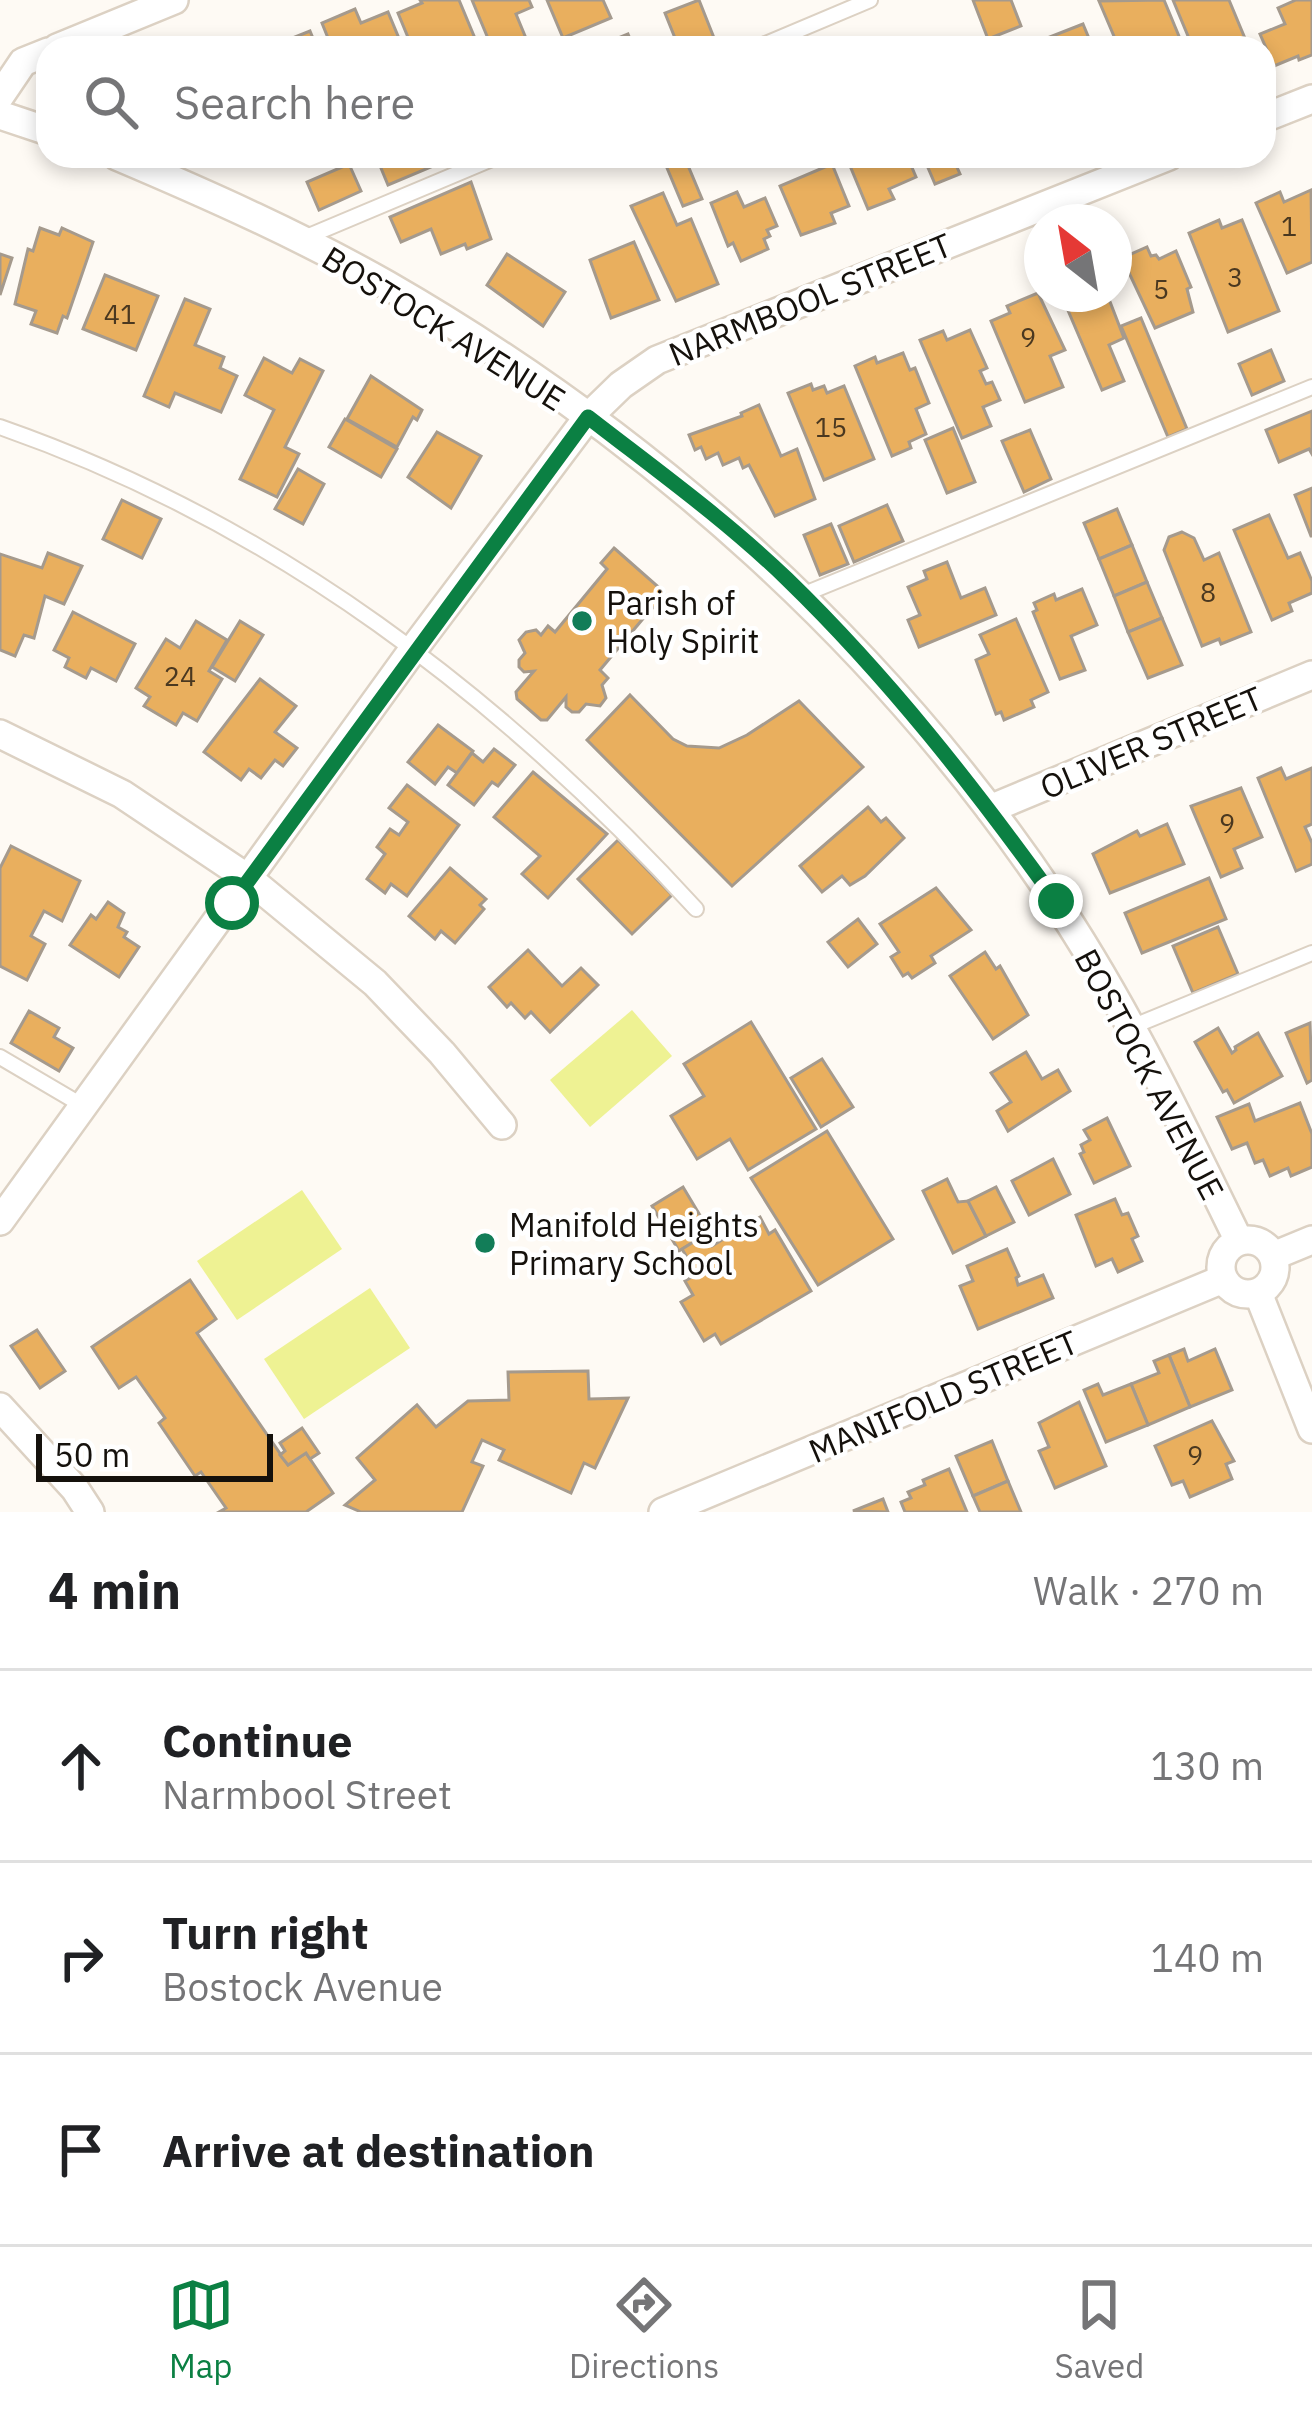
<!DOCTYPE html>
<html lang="en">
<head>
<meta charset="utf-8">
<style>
	:root { --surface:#fff; --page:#f6f6f6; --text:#202124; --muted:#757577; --line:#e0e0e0; --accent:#0b8043 }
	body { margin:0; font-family:"IBM Plex Sans",sans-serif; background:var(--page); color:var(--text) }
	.compass { position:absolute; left:1024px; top:204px; width:108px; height:108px; border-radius:50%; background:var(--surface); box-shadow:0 6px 18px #0003; rotate:329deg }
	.scale { position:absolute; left:36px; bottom:30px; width:237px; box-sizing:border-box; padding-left:12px; border:6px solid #15110c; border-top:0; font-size:33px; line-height:42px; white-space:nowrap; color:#15110c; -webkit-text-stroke:9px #fff; paint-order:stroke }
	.stop { position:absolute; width:36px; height:36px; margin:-27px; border:9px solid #0b8043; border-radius:50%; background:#fff }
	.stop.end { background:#0b8043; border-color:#fff; box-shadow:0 3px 12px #0008 }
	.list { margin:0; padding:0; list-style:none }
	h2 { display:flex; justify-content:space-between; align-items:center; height:156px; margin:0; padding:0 48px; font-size:51px }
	h2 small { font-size:39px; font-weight:400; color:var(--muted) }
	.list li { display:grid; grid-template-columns:78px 1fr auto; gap:36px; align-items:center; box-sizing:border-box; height:192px; padding:0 48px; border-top:3px solid var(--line) }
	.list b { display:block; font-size:45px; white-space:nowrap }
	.list p { margin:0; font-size:39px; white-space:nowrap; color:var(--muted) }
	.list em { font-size:39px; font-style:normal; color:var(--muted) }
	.icon { flex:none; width:66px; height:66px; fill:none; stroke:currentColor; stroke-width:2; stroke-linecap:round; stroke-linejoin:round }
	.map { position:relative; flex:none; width:1312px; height:1512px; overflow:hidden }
	.search { position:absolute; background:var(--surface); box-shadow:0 6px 18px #0003; left:36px; right:36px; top:36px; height:132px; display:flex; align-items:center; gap:30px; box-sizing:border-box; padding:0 42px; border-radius:36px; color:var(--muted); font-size:45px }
	.sheet { height:732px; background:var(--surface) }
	nav { display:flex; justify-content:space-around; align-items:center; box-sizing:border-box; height:168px; border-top:3px solid var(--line); background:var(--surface); font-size:33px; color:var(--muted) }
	nav a { display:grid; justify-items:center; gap:6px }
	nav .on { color:var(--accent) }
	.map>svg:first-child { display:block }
	.green { fill:#eef293 }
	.building { fill:#e9af5e; stroke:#a59a8d; stroke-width:3 }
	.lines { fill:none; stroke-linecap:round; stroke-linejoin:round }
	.service-casing { stroke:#dcd1c3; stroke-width:18 }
	.minor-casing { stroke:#dcd1c3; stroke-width:32 }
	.service { stroke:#fff; stroke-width:14 }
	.minor { stroke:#fff; stroke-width:27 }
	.route { stroke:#0b8043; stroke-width:15 }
	.poi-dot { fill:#127d58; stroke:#fff; stroke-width:4.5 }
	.labels { text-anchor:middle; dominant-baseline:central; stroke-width:9; stroke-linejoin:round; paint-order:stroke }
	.number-label { font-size:27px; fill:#4a3820 }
	.street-label { font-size:33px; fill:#15110c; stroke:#fff }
	.poi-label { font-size:33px; fill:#15110c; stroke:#fff; text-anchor:start }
</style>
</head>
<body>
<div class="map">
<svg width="1312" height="1512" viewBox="0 0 1312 1512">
	<rect width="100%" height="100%" fill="#fefaf4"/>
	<!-- green -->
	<g class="green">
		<polygon points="632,1010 672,1056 590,1127 550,1080"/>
		<polygon points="302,1190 342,1249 237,1320 197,1261"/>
		<polygon points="370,1288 410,1348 304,1419 264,1359"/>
	</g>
	<!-- building -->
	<g class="building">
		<polygon points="420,0 459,0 479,48 412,47 398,13 422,3"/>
		<polygon points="472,0 529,0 532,7 516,14 530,48 492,48"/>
		<polygon points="547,0 603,0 611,18 563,38"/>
		<polygon points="699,0 718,48 679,48 665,13"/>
		<polygon points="973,0 1011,0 1021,26 988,39"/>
		<polygon points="1164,0 1181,41 1185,40 1188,48 1119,48 1099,1"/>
		<polygon points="1173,0 1229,0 1249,48 1193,48"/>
		<polygon points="1296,0 1312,0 1312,55 1299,60 1298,56 1274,66 1260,34 1285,24 1278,8"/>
		<polygon points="355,9 361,23 388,12 403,48 332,48 322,23"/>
		<polygon points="1083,24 1093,48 1033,48 1032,44"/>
		<polygon points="310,31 317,48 277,48 275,45"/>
		<polygon points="628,34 634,48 594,48"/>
		<polygon points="376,156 427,156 431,167 388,185"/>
		<polygon points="662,156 684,156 702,199 683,206"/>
		<polygon points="869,156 907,156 916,177 889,189 894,199 868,209 848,161"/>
		<polygon points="923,156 952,156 960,174 935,184"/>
		<polygon points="349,164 361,191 319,210 307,182"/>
		<polygon points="832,164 849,206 831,213 835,223 801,235 780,186"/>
		<polygon points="471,182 491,239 467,249 465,244 441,254 431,229 401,242 390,217"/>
		<polygon points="1311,190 1312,262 1287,273 1256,203 1280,192 1284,202"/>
		<polygon points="737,192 744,207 765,198 777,226 767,230 770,236 764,239 768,249 741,261 733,243 728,246 711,203"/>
		<polygon points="663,193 677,225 691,219 718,284 676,301 631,206"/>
		<polygon points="1219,220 1222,228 1242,220 1279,311 1228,332 1189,233"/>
		<polygon points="40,228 59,235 62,228 93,242 67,318 63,316 57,333 31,324 36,311 15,304 28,249 33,251"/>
		<polygon points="634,242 659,300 611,318 590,260"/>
		<polygon points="1147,247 1151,256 1156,255 1159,259 1176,251 1191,287 1187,289 1193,312 1155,328 1122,258"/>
		<polygon points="0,254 12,258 0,295"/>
		<polygon points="507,254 565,292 543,326 487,285"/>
		<polygon points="105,275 158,296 136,350 83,329"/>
		<polygon points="1038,293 1065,350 1050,356 1063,387 1025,402 991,321 1010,313 1007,306"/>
		<polygon points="1061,294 1107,294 1124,338 1109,345 1124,381 1102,390"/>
		<polygon points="185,299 210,309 195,345 224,357 220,368 237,376 221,412 175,393 169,407 144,396"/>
		<polygon points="1141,318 1187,429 1168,437 1121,326"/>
		<polygon points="970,330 987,368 980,371 986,384 992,382 1000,400 983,407 991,426 962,438 920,340 943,331 947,340"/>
		<polygon points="1271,350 1284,381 1252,395 1239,364"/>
		<polygon points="903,353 910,370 915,368 929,403 916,409 926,434 909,442 911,448 892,456 855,366 875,357 877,363"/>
		<polygon points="264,358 292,373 300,359 323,371 285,447 299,454 277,497 240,479 274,410 245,395"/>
		<polygon points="371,376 422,410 417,420 413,417 397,447 347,419"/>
		<polygon points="811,384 813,390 824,386 827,393 844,386 874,459 824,480 788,393"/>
		<polygon points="759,405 781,456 797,449 815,499 775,516 749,465 743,468 739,458 723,465 718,453 706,459 701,447 695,450 689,435 742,416 741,413"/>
		<polygon points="1312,411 1312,454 1309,449 1279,462 1266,430"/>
		<polygon points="345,419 397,449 381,477 329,447"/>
		<polygon points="953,428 975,482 947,493 925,440"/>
		<polygon points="1030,430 1051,479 1024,492 1002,441"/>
		<polygon points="437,432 481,456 451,508 408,477"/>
		<polygon points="298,469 324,484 303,524 275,509"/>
		<polygon points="1312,488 1312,536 1311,536 1295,495"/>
		<polygon points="122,500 161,519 142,558 103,539"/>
		<polygon points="887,505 903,541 854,562 839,526"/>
		<polygon points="1117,509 1132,545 1099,559 1084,523"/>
		<polygon points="1269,515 1288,558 1300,553 1312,581 1312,593 1289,603 1292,611 1272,620 1234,530"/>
		<polygon points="831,524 848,564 820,575 804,535"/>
		<polygon points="1182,532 1194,538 1204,560 1219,553 1251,632 1221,644 1219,639 1202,646 1164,550 1169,537"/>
		<polygon points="1132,545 1147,582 1114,596 1099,559"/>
		<polygon points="614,548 663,591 665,600 659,607 652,608 600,670 608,678 602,685 606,698 600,706 586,704 579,712 572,712 566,707 566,697 547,720 541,720 517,699 516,692 534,671 524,672 519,667 519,660 525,653 519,640 526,632 536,630 541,635 548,626 555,632 607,569 601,563"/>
		<polygon points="48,553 82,566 64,604 45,596 34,638 24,635 15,656 0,650 0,554 42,568"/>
		<polygon points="947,562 961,598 985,588 996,615 919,647 908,620 920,615 908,587 927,579 924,571"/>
		<polygon points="1147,582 1162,618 1128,632 1114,596"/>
		<polygon points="1082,589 1097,625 1071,636 1085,670 1060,679 1033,612 1037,610 1034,603 1054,594 1056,600"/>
		<polygon points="73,612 135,644 116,681 91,668 86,678 65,667 69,658 54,650"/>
		<polygon points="1162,618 1182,665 1148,678 1128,632"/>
		<polygon points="1016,619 1048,692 1031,700 1034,707 1004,720 1001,712 996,714 976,660 989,654 980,635"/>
		<polygon points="196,621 227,640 209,671 222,679 197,721 183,713 176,725 144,706 150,697 136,688 166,639 180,648"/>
		<polygon points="240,621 263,635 235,681 212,667"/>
		<polygon points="260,679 296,706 275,732 297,748 283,766 275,760 261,778 249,769 241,780 204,752"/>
		<polygon points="630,695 673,739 687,746 719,748 747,735 799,701 863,767 732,886 587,740"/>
		<polygon points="438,725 473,751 457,773 448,767 435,784 408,762"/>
		<polygon points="494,749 515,765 498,786 492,782 474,805 448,785 472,753 483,762"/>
		<polygon points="1281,768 1286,779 1312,768 1312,824 1305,827 1312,843 1312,864 1296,871 1258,778"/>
		<polygon points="533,772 607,834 548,898 522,874 540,856 494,817"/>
		<polygon points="407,785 459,825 407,896 391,884 385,893 367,879 385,854 377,847 390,829 399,835 408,822 389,808"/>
		<polygon points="1241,788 1262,837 1234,849 1242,868 1221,877 1191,806"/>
		<polygon points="868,807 881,822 886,818 904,838 865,876 850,885 842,876 822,892 800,866"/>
		<polygon points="1167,824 1184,864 1110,893 1093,854 1137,831 1140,836"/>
		<polygon points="618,840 672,895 632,934 578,879"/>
		<polygon points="11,846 80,881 62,921 44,911 31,936 45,944 27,980 0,966 0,868"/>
		<polygon points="450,868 486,899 480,905 484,909 455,943 441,931 435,939 409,916"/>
		<polygon points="1209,878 1226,919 1142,953 1125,913"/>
		<polygon points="936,888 971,930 931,956 935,963 912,978 908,973 903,976 891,957 899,952 880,924"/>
		<polygon points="108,902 124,913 118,927 127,932 124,937 139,947 119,977 70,945 91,915 96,919"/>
		<polygon points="858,919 877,944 848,967 828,942"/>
		<polygon points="1218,927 1238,974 1193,993 1173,946"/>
		<polygon points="528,950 562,986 581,968 598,985 550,1032 531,1012 525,1018 511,1003 507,1007 489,987"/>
		<polygon points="985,952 996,969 1000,966 1028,1015 993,1039 950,976"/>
		<polygon points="29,1011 59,1028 54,1037 73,1048 59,1071 11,1043"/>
		<polygon points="751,1022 816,1129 748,1170 730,1139 697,1159 671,1116 704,1096 684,1064"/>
		<polygon points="1310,1023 1312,1080 1307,1083 1286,1033"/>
		<polygon points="1218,1028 1232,1053 1236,1050 1235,1047 1258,1033 1282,1076 1234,1103 1227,1090 1223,1092 1195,1042"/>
		<polygon points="1026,1052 1042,1079 1058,1070 1070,1091 1008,1131 997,1111 1011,1102 991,1073"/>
		<polygon points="822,1059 853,1107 821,1127 791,1078"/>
		<polygon points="1300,1103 1312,1134 1312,1167 1291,1176 1288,1168 1270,1176 1263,1160 1255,1163 1247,1143 1232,1149 1217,1117 1249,1104 1255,1121"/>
		<polygon points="1107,1118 1130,1166 1094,1183 1080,1154 1084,1152 1081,1145 1090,1140 1084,1130"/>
		<polygon points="827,1131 893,1239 818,1285 751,1178"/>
		<polygon points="1053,1159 1070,1194 1029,1215 1012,1181"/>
		<polygon points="947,1179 958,1202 968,1201 986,1236 953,1253 923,1191"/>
		<polygon points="683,1187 710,1232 679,1251 652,1206"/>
		<polygon points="996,1187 1014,1222 986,1236 968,1201"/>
		<polygon points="1115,1199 1122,1215 1128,1213 1138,1236 1132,1239 1142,1261 1118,1272 1112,1259 1096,1266 1076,1215"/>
		<polygon points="760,1217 769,1234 775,1230 811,1291 721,1344 715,1334 704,1341 681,1302 693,1295 685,1281 697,1274 682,1249 705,1235 712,1246"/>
		<polygon points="1007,1249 1019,1276 1016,1278 1018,1285 1043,1275 1053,1298 978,1329 960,1286 973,1281 967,1266"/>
		<polygon points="190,1280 216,1319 197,1333 288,1465 306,1453 333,1493 306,1512 219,1512 226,1508 201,1472 195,1476 159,1423 165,1418 136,1377 119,1388 92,1347"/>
		<polygon points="37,1330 65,1371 40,1388 11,1346"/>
		<polygon points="1184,1349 1188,1361 1215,1349 1232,1390 1190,1407 1169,1355"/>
		<polygon points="1169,1355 1190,1407 1148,1425 1131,1384 1159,1373 1154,1361"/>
		<polygon points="588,1371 589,1399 628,1398 595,1468 584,1463 571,1493 499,1460 504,1450 482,1440 472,1462 483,1466 462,1512 361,1512 345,1505 375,1480 357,1458 417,1405 436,1427 468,1401 509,1400 508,1372"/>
		<polygon points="1098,1384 1103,1395 1131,1384 1148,1425 1106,1442 1084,1390"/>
		<polygon points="1079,1402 1106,1466 1055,1488 1039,1451 1049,1447 1039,1423"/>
		<polygon points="1212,1421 1234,1461 1226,1464 1232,1479 1190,1497 1183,1481 1172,1485 1155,1446"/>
		<polygon points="302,1428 319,1453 310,1459 306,1453 288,1465 280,1455 285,1451 280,1443"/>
		<polygon points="992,1441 1008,1481 973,1496 956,1456"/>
		<polygon points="949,1469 967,1512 905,1512 901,1502 911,1498 908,1492 925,1485 923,1480"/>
		<polygon points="1008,1481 1021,1512 980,1512 973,1496"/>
		<polygon points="883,1499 888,1512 853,1511"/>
	</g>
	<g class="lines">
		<!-- service casing -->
		<g class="service-casing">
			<g id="service">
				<polyline points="756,48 870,0"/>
				<polyline points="304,238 499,156"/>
				<path d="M0,427C275,523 501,696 696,909"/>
				<polyline points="802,595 1312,387"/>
				<polyline points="1129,1028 1312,953"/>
				<polyline points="0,1057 85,1107"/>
			</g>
		</g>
		<!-- minor casing -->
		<g class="minor-casing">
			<g id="minor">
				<polyline points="57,48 174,0"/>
				<polyline points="0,96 23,62 48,52"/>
				<polyline points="0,115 48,131"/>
				<polyline points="1264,118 1312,99"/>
				<path d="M117,156C209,195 301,236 387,285C651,437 884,645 1054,899C1126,1006 1182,1125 1239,1241"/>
				<polyline points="0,734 122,794 249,879 375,983 442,1053 502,1125"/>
				<polyline points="990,809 1312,675"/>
				<polyline points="0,1221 412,651 588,417 621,385 657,360 1169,156"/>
				<circle cx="1248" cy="1267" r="27"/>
				<polyline points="1273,1256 1312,1240"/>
				<polyline points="1258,1293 1312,1429"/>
				<polyline points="0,1407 75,1489 90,1512"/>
				<polyline points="663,1512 1223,1279"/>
			</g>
		</g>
		<!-- service -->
		<use href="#service" class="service"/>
		<!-- minor -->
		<use href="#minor" class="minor"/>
	</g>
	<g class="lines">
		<!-- route -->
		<path class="route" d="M232,903L588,417C655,469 726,520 787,579C888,677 974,787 1056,901"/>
	</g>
	<!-- markers -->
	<g class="poi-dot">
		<circle cx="582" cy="621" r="12"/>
		<circle cx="485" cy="1243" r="12"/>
	</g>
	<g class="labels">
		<!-- number labels -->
		<g class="number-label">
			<text x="1289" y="225">1</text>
			<text x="1235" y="276">3</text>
			<text x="1161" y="288">5</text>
			<text x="120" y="313">41</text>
			<text x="1028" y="336">9</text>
			<text x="831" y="426">15</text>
			<text x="1208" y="591">8</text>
			<text x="180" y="675">24</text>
			<text x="1227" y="822">9</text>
			<text x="1195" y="1454">9</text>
		</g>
		<!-- street labels -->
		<g class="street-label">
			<text transform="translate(810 299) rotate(-22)">NARMBOOL STREET</text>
			<text transform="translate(444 328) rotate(32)">BOSTOCK AVENUE</text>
			<text transform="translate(1151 742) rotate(-23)">OLIVER STREET</text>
			<text transform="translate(1150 1074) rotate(62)">BOSTOCK AVENUE</text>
			<text transform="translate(943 1396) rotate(-23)">MANIFOLD STREET</text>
		</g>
		<!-- poi labels -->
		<g class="poi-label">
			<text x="606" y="602">Parish of<tspan x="606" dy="38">Holy Spirit</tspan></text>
			<text x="509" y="1224">Manifold Heights<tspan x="509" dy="38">Primary School</tspan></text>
		</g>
	</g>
</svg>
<svg class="compass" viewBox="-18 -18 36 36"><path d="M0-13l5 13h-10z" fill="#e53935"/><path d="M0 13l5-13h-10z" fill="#757577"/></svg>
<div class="scale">50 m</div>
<div class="stop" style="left:232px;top:903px"></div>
<div class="stop end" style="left:1056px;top:901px"></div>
<div class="search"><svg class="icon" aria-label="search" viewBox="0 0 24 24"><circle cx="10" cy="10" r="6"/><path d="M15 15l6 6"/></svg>Search here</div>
</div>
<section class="sheet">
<h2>4 min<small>Walk · 270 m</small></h2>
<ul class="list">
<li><svg class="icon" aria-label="ahead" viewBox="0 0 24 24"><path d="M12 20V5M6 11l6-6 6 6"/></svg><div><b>Continue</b><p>Narmbool Street</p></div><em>130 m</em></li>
<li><svg class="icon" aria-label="right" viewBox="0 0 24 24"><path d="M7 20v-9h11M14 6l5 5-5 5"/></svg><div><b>Turn right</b><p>Bostock Avenue</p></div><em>140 m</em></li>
<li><svg class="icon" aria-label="arrive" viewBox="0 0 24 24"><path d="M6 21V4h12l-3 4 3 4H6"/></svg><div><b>Arrive at destination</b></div></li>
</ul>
</section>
<nav>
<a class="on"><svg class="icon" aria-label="map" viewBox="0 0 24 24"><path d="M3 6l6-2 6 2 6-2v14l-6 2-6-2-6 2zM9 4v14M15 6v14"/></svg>Map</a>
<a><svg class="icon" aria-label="directions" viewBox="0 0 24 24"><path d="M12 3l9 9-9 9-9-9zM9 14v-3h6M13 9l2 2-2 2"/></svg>Directions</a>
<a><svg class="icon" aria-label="saved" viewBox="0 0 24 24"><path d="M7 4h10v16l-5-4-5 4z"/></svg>Saved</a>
</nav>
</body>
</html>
